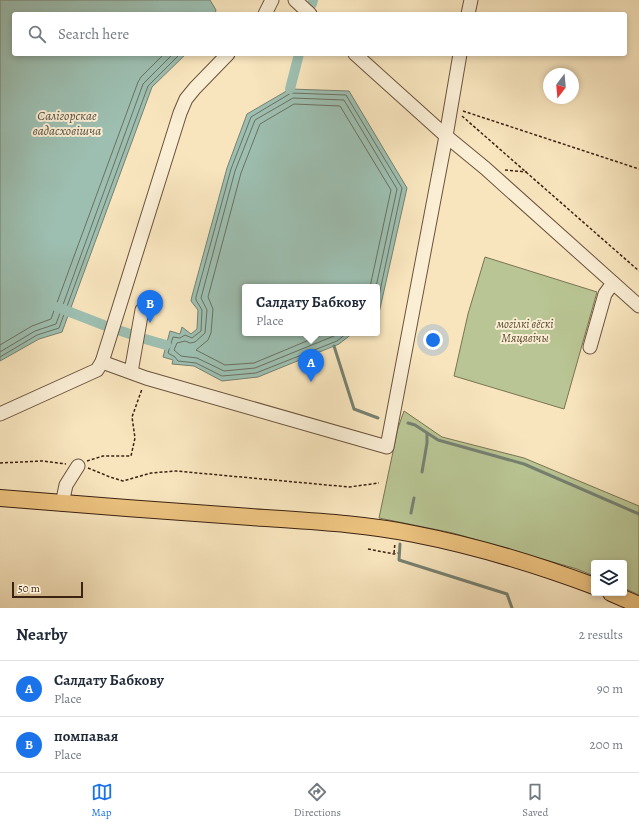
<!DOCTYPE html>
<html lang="en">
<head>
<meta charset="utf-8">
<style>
	:root { --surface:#fff; --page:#f6f6f7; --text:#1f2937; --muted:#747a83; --line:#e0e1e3; --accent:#1a73e8 }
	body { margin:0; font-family:Alegreya,serif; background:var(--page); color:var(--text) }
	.controls { position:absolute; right:12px; bottom:12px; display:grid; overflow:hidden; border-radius:4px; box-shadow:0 2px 6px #0003 }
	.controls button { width:36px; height:36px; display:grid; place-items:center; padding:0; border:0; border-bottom:1px solid var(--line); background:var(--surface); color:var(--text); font:20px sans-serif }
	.compass { position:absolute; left:543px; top:68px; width:36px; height:36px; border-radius:50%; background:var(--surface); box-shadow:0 2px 6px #0003; rotate:196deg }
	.scale { position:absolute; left:12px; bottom:10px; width:71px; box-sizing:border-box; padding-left:4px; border:2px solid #3c2210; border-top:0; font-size:11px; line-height:14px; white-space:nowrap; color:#3c2210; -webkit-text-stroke:3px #faeed5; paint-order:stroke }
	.you { position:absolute; left:433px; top:340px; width:14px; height:14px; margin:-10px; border:3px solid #fff; border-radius:50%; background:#1a73e8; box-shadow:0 0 0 6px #1a73e833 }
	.badge { display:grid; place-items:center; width:26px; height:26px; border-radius:50%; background:var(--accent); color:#fff; font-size:13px; font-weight:700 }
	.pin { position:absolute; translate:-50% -33px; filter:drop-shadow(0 1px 2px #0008) }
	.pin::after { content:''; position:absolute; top:21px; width:14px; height:12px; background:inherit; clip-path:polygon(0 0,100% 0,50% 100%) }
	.popup { position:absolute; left:242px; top:284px; width:138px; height:52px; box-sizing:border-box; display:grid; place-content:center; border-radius:4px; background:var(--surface); filter:drop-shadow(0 1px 3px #0005); font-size:13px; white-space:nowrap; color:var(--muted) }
	.popup b { font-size:15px; color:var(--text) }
	.popup::after { content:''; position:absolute; left:50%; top:100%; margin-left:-8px; border:8px solid transparent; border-top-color:var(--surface) }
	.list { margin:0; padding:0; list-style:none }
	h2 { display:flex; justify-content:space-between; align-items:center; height:52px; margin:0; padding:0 16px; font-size:17px }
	h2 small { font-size:13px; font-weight:400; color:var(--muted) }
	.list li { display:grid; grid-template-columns:26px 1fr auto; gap:12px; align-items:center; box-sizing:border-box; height:56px; padding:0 16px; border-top:1px solid var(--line) }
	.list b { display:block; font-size:15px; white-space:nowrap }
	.list p { margin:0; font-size:13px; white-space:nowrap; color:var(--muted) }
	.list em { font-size:13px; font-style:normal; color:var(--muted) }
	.icon { flex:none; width:22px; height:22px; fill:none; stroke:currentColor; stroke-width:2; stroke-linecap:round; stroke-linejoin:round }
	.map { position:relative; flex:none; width:639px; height:608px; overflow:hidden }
	.search { position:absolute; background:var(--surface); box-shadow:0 2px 6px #0003; left:12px; right:12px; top:12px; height:44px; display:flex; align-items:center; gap:10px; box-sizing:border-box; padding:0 14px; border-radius:4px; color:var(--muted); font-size:15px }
	.sheet { height:164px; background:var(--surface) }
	nav { display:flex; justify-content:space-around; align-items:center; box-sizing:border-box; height:56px; border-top:1px solid var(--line); background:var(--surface); font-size:11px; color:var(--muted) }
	nav a { display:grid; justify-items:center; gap:2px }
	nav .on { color:var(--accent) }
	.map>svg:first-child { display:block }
	.green { fill:#b9c594; stroke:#7a7452 }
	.water { fill:#9dbfb1; stroke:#768071 }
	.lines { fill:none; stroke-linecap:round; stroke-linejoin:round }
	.shore { stroke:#6c7060; stroke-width:1 }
	.stream { stroke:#768071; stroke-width:3 }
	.canal { stroke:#9dbfb1; stroke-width:10 }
	.minor-casing { stroke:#6b533c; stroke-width:15 }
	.major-casing { stroke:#3c2210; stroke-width:18 }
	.path { stroke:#3c2210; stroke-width:1.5; stroke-dasharray:3 2; stroke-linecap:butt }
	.minor { stroke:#faeed5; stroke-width:13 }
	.major { stroke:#ecc27f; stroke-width:16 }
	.labels { text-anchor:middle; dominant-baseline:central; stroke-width:4; stroke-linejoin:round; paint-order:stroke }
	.park-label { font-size:12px; font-style:italic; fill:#5b4b31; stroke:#faeed5 }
	.water-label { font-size:13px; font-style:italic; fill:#595140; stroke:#faeed5 }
</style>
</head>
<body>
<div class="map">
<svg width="639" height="608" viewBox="0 0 639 608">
	<rect width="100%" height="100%" fill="#f8e5be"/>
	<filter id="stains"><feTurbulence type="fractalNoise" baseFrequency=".005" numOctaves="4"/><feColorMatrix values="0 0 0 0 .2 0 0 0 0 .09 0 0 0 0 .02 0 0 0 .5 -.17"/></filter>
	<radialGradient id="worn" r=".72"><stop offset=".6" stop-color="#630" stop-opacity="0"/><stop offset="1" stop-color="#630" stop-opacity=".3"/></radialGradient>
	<!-- green -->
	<g class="green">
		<polygon points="485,257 597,292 564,409 454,376 468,314"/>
		<polygon points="404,411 442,437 524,458 639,506 639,595 624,588 624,563 594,563 594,576 577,569 453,533 379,518 398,428"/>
	</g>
	<!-- water -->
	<g class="water">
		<polygon points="0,0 210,0 216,10 215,14 14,14 14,54 186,54 152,87 62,332 39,339 0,361"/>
		<polygon points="290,89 349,91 407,188 379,313 377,315 377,287 245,287 245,333 353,333 339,344 258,377 222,381 194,366 172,364 173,360 163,357 170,331 180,334 182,327 191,334 197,329 198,310 191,301 192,296 227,168 247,114"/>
	</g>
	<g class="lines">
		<!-- shore -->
		<g class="shore">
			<polyline points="326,333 254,363 225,365 196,350 208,340 211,333 213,309 208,297 241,173 260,124 294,104 340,106 391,190 370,287"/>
			<polyline points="338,333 334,336 255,368 224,371 197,358 181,356 174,350 177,343 185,341 190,343 195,342 205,333 207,310 201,298 235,171 255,120 293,98 344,100 397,189 376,287"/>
			<polyline points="347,333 337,341 256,373 222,376 196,363 178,361 175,357 168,353 173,337 180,338 185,335 192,338 201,331 202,310 196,300 196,297 231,169 251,117 291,93 346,95 402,188 377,305"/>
			<polyline points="0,345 32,326 51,319 138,82 141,77 164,54"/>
			<polyline points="0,352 35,331 56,324 143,84 173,54"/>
			<polyline points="0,357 37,335 59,328 148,86 180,54"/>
		</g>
		<!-- stream -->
		<g class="stream">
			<polyline points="334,346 354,409 378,418"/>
			<polyline points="408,423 415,425 438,440 524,464 639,514"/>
			<polyline points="422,472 427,443 427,433"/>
			<polyline points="411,513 414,498"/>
			<polyline points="400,544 399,560 507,594 512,608"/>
		</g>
		<!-- canal -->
		<g class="canal">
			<polyline points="312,4 313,0"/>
			<polyline points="290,89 299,54"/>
			<polyline points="57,307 106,326"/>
			<polyline points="121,331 130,334"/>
			<polyline points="145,339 166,345"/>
		</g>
		<!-- minor casing -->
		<g class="minor-casing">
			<g id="minor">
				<polyline points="295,0 310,14"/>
				<polyline points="265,14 272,0"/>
				<polyline points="468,14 471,0"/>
				<polyline points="228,54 195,88 186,99 180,113 102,362 146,378 387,447 446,136 460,54"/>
				<polyline points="355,54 446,136 485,168 639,306"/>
				<polyline points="590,347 605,294 613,283"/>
				<polyline points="131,372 142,310"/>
				<polyline points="0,414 97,370 102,362"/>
				<polyline points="62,504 66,485 78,466"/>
			</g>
		</g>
		<!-- major casing -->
		<g class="major-casing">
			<g id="major">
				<path d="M0,498C84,505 167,511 251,517C305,521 360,523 414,534C476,546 535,564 594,586"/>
				<polyline points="611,593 639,605"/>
			</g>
		</g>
		<!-- path -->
		<g class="path">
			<polyline points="463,111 639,169"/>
			<polyline points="462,116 639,271"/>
			<polyline points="505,170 527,172"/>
			<polyline points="87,461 103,456 131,456 135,438 132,417 142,389"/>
			<polyline points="0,463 42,461 66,464"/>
			<polyline points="88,468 110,477 123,481 151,473 176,471 349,487 379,483"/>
			<polyline points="368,549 394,554 398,553"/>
			<polyline points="394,553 395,543"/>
		</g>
		<!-- minor -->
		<use href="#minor" class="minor"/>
		<!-- major -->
		<use href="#major" class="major"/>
	</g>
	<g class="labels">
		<!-- park labels -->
		<g class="park-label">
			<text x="525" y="324">могілкі вёскі<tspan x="525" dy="14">Мяцявічы</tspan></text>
		</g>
		<!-- water labels -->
		<g class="water-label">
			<text x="67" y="115">Салігорскае<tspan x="67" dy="15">вадасховішча</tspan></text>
		</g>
	</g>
	<rect width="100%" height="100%" filter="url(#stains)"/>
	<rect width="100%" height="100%" fill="url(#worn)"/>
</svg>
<div class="controls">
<button><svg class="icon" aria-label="layers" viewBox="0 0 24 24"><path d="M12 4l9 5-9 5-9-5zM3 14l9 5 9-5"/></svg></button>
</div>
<svg class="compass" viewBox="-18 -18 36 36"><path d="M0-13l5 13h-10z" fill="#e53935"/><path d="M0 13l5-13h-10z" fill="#747a83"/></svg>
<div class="scale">50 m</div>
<div class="you"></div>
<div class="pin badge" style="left:311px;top:382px">A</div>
<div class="popup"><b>Салдату Бабкову</b>Place</div>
<div class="pin badge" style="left:150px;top:323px">B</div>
<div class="search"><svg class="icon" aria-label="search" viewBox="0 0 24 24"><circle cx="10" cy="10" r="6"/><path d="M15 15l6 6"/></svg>Search here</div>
</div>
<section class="sheet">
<h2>Nearby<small>2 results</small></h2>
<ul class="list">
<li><span class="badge">A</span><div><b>Салдату Бабкову</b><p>Place</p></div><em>90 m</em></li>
<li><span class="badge">B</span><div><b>помпавая</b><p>Place</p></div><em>200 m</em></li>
</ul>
</section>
<nav>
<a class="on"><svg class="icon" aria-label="map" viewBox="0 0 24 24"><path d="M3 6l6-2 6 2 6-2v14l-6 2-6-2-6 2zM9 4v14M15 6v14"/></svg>Map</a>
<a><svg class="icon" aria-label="directions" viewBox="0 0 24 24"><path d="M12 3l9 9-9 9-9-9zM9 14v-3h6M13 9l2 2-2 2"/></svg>Directions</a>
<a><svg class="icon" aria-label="saved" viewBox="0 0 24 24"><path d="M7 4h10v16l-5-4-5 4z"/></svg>Saved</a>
</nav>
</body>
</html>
